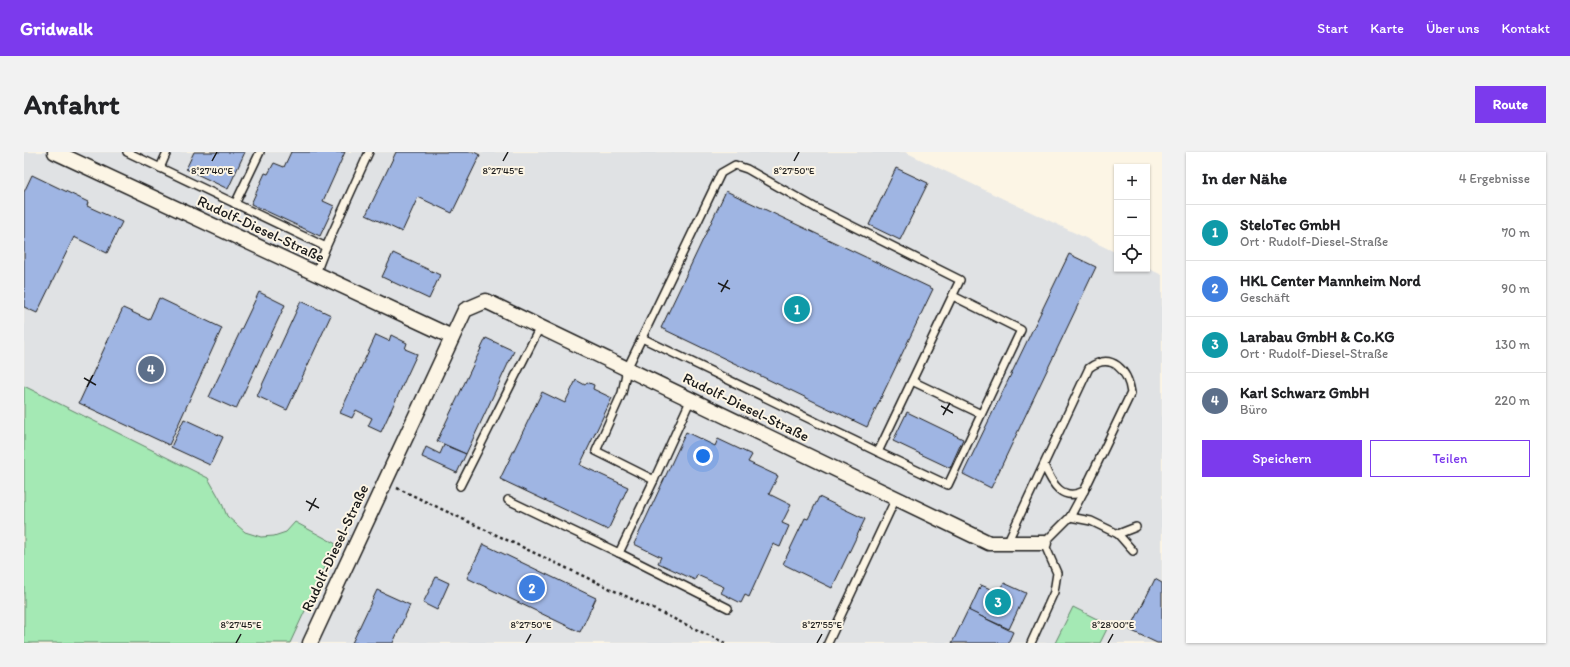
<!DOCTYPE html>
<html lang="de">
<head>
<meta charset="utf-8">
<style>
	:root { --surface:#fff; --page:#f2f2f2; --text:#202124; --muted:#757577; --line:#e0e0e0; --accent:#7c3aed }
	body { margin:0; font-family:Itim,sans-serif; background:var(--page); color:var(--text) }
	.controls { position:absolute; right:12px; top:12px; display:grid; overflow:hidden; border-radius:0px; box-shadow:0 1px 3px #0004 }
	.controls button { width:36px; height:36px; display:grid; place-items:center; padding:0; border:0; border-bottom:1px solid var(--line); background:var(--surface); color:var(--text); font:20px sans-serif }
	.you { position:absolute; left:679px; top:304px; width:14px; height:14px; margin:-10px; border:3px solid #fff; border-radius:50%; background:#1a73e8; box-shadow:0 0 0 6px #1a73e833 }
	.badge { display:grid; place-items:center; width:26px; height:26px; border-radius:50%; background:var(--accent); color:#fff; font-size:13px; font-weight:700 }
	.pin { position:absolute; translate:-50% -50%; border:2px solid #fff; box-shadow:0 1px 4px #0006 }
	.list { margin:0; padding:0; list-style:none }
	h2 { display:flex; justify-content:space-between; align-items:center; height:52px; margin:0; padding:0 16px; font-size:17px }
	h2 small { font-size:13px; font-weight:400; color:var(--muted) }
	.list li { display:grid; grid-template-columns:26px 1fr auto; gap:12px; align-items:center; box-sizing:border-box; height:56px; padding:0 16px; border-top:1px solid var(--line) }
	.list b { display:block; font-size:15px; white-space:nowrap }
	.list p { margin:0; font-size:13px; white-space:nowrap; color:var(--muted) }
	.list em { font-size:13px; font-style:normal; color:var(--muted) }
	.actions { display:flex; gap:8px; padding:12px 16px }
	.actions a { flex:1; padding:9px 0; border:1px solid var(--accent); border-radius:0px; text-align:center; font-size:14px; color:var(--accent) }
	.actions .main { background:var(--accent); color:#fff }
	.icon { flex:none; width:22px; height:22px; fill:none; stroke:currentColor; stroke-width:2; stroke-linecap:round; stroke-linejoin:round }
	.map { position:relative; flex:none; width:1138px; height:491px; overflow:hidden; border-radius:0px }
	header { display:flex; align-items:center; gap:24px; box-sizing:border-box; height:56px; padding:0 20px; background:var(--accent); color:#fff }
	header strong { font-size:19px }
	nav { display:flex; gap:22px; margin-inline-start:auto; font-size:14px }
	.intro { display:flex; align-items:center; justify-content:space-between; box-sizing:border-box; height:96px; padding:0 24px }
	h1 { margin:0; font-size:28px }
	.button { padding:10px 18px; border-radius:0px; background:var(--accent); color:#fff; font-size:14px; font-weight:700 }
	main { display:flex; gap:24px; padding:0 24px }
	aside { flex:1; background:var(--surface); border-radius:0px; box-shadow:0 1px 3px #0004 }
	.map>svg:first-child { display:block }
	.built { fill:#e0e2e4 }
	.green { fill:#a4e9b4; stroke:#608268 }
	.building { fill:#9fb5e3; stroke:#1c1c1c }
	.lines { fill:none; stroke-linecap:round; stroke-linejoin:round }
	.lane-casing { stroke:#1c1c1c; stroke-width:10 }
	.street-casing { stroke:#1c1c1c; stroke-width:17 }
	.path { stroke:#1c1c1c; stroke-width:2.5; stroke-dasharray:3 3; stroke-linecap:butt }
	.lane { stroke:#fcf5e5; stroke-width:7 }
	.street { stroke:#fcf5e5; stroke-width:14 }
	.ticks { fill:none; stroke:#1c1c1c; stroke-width:1.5 }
	.labels { text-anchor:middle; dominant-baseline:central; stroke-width:4; stroke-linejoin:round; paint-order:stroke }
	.street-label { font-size:15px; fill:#1c1c1c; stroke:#fcf5e5 }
	.ticks-label { font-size:10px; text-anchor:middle; fill:#1c1c1c; stroke:#fcf5e5; stroke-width:4; stroke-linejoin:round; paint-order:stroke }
</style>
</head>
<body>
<header>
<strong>Gridwalk</strong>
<nav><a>Start</a><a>Karte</a><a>Über uns</a><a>Kontakt</a></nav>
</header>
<div class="intro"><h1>Anfahrt</h1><a class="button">Route</a></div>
<main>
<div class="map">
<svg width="1138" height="491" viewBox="0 0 1138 491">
	<rect width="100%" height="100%" fill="#fcf5e5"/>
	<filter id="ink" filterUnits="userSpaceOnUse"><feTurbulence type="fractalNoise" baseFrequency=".025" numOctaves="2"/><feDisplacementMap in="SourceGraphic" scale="8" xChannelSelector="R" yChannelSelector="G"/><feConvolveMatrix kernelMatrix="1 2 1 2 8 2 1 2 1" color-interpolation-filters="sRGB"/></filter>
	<g filter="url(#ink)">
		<!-- built -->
		<polygon class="built" points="0,0 881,0 1093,101 1093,117 1123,117 1123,116 1138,123 1138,491 0,491"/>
		<!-- green -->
		<g class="green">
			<polygon points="0,234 184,326 197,349 203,364 221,380 237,385 250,384 262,380 271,370 312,392 266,491 0,491"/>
			<polygon points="1049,455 1085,473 1076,491 1031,491"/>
		</g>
		<!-- building -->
		<g class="building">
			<polygon points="170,0 221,0 204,37 162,17"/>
			<polygon points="267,0 321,0 299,49 310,54 296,84 227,52 241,21 244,22 250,11 260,15"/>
			<polygon points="372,0 450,0 456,3 428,61 394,45 378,80 342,63"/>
			<polygon points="872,16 904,31 876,88 845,73"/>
			<polygon points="8,23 64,50 63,54 98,70 83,101 50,85 13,161 0,155 0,40"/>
			<polygon points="702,39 909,137 843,275 637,176"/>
			<polygon points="369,101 416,123 405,147 358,125"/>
			<polygon points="1045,102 1072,115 967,336 939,322"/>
			<polygon points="235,140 261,153 212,257 185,245"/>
			<polygon points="135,146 198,176 145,293 55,251 99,156 125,168"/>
			<polygon points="277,149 307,163 263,258 233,244"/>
			<polygon points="352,183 365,189 367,183 383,191 381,197 393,202 357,280 344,274 348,266 332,258 328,266 316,261"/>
			<polygon points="462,186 490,199 442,302 413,289"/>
			<polygon points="552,228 561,233 563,230 570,233 569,237 588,246 556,313 604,335 584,378 476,327 518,240 541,251"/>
			<polygon points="883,260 939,287 926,316 869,289"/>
			<polygon points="160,267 199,285 186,313 147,295"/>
			<polygon points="662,280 691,294 694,287 728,303 724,310 754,324 745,342 767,353 758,371 765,374 756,395 749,392 725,445 721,443 717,451 697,441 700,435 673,423 671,428 634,411 637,405 610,392"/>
			<polygon points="420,293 442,302 433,321 398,305 402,295 416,302"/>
			<polygon points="795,345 841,367 808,436 759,412 781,366 784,367"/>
			<polygon points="459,392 572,446 556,480 443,426"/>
			<polygon points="412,425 425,431 413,458 399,451"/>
			<polygon points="1131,427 1138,431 1138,491 1133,491 1106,478"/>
			<polygon points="980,431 1002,441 985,477 945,459 957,433 976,441"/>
			<polygon points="353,438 386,453 369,491 328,491"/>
			<polygon points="944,458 989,480 984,491 928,491"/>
		</g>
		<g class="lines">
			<!-- lane casing -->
			<g class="lane-casing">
				<g id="lane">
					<polyline points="103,0 302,95 292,121"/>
					<polyline points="136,16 143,0"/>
					<polyline points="211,52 236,0"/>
					<polyline points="302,95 345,0"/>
					<polyline points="888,229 957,262"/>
					<polyline points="854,300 924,333 997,178 929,144"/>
					<polyline points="630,328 667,247"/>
					<polyline points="436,334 516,175"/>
					<polyline points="484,348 595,401 630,328 572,299 598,241 603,217 697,21 711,13 723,17 792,56 936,128 854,300 618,186"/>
					<polyline points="1046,365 1067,369 1094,382 1109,399"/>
					<polyline points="1094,382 1112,375"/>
					<path d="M983,391L1065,216C1088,199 1104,219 1107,241L1060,339C1038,350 1028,332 1020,313"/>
					<polyline points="595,401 704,456"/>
					<polyline points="804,491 872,346"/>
					<polyline points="1007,491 1030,440 1033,421 1020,391 1046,365 1060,339"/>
				</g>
			</g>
			<!-- street casing -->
			<g class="street-casing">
				<g id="street">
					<polyline points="31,0 428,185"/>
					<polyline points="286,491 441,158 462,149 965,391 1020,391"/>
				</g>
			</g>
			<!-- path -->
			<polyline class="path" points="373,336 701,491"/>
			<!-- lane -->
			<use href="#lane" class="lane"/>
			<!-- street -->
			<use href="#street" class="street"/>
		</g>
	</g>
	<!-- ticks -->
	<path class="ticks" d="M188,9L193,0M479,9L484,0M770,9L775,0M694,131L706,137M697,140L704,128M60,226L72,233M63,235L69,223M917,254L929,261M919,263L926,251M282,349L295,356M285,359L292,346M212,491L217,482M502,491L507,482M793,491L798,482M1084,491L1089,482"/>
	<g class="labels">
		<!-- street labels -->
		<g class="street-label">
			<text transform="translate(237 77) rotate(25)">Rudolf-Diesel-Straße</text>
			<text transform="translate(722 255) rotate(26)">Rudolf-Diesel-Straße</text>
			<text transform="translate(311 396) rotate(-65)">Rudolf-Diesel-Straße</text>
		</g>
	</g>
	<g class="ticks-label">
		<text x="188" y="22">8°27'40"E</text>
		<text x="479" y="22">8°27'45"E</text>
		<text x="770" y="22">8°27'50"E</text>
		<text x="217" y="476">8°27'45"E</text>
		<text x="507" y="476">8°27'50"E</text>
		<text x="798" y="476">8°27'55"E</text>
		<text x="1089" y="476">8°28'00"E</text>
	</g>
</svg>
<div class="controls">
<button>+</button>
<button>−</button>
<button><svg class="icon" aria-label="locate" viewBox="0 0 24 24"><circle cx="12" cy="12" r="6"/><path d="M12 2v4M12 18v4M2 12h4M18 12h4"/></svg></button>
</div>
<div class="you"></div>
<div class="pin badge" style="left:773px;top:157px;background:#0f9aa8">1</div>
<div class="pin badge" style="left:508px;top:436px;background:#3f7fe0">2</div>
<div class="pin badge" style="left:974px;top:450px;background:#0f9aa8">3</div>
<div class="pin badge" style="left:127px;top:217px;background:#5c6f8a">4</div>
</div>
<aside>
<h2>In der Nähe<small>4 Ergebnisse</small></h2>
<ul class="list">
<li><span class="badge" style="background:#0f9aa8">1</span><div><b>SteloTec GmbH</b><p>Ort · Rudolf-Diesel-Straße</p></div><em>70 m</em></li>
<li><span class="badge" style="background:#3f7fe0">2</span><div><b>HKL Center Mannheim Nord</b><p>Geschäft</p></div><em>90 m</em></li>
<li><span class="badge" style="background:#0f9aa8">3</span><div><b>Larabau GmbH &amp; Co.KG</b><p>Ort · Rudolf-Diesel-Straße</p></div><em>130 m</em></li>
<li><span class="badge" style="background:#5c6f8a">4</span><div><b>Karl Schwarz GmbH</b><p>Büro</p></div><em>220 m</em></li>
</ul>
<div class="actions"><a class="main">Speichern</a><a>Teilen</a></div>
</aside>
</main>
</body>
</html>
